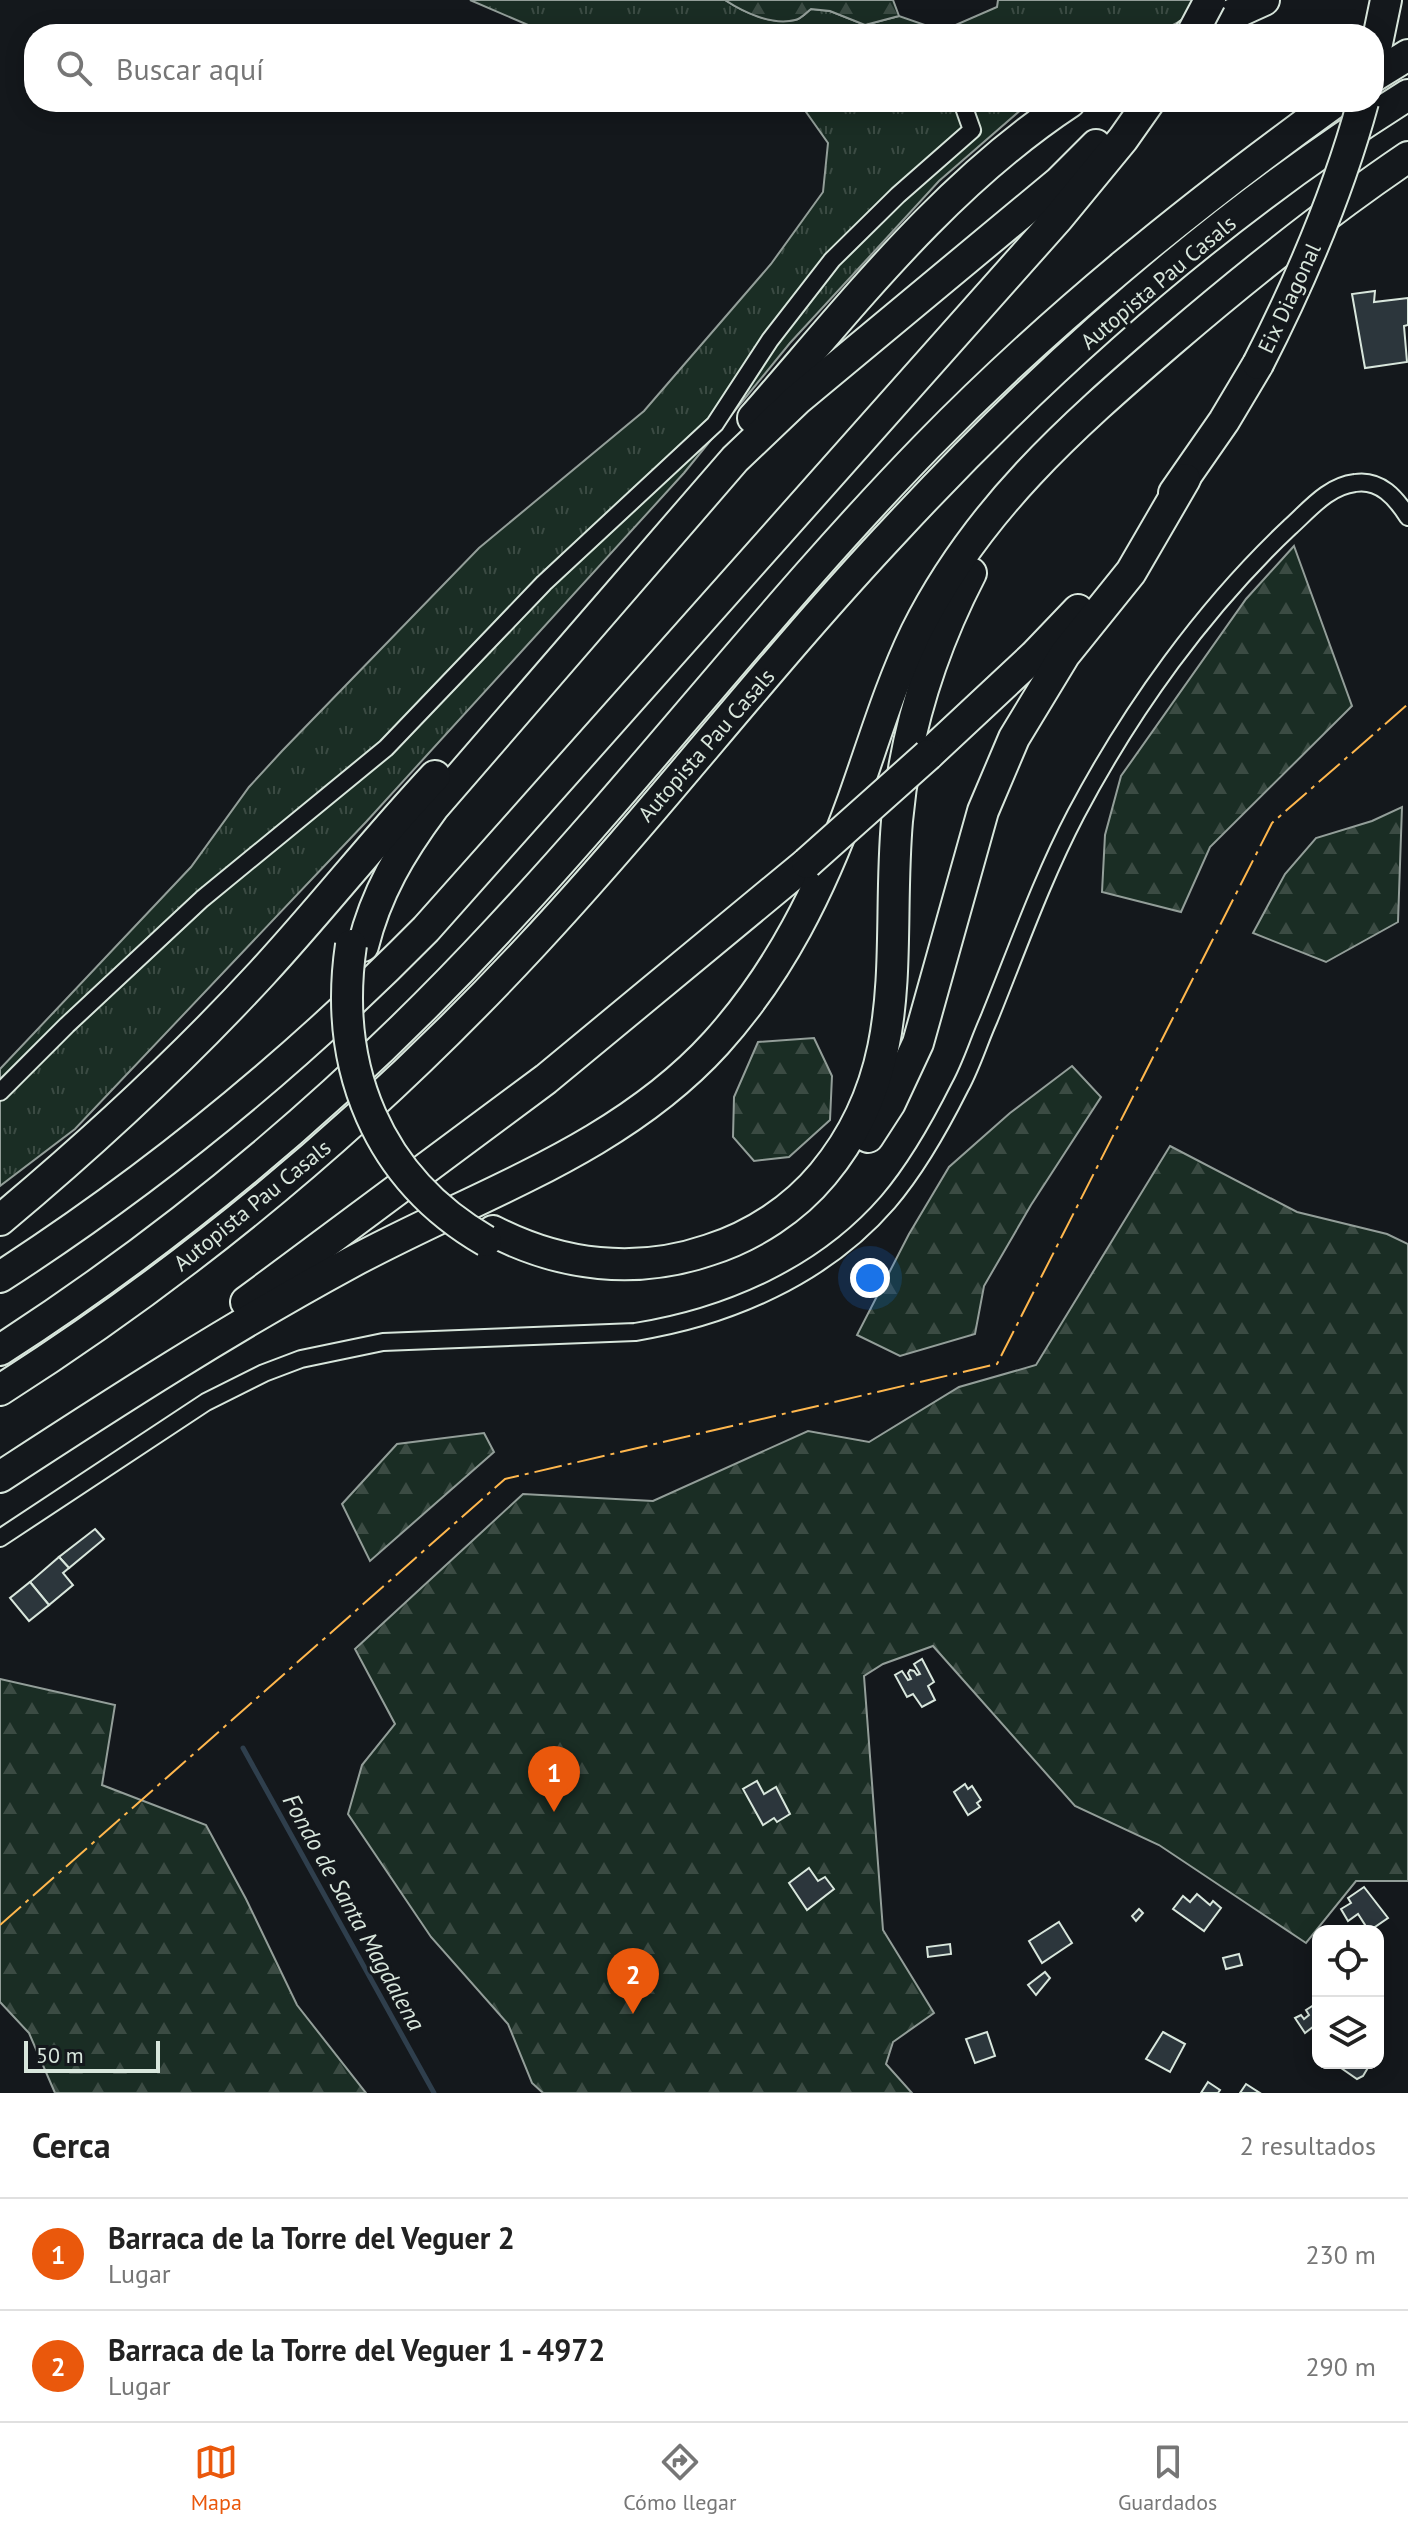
<!DOCTYPE html>
<html lang="es">
<head>
<meta charset="utf-8">
<style>
	:root { --surface:#fff; --page:#f6f6f6; --text:#222; --muted:#767676; --line:#e0e0e0; --accent:#ea580c }
	body { margin:0; font-family:"PT Sans",sans-serif; background:var(--page); color:var(--text) }
	.controls { position:absolute; right:24px; bottom:24px; display:grid; overflow:hidden; border-radius:16px; box-shadow:0 4px 20px #0003 }
	.controls button { width:72px; height:72px; display:grid; place-items:center; padding:0; border:0; border-bottom:2px solid var(--line); background:var(--surface); color:var(--text); font:40px sans-serif }
	.scale { position:absolute; left:24px; bottom:20px; width:136px; box-sizing:border-box; padding-left:8px; border:4px solid #d8e6dc; border-top:0; font-size:22px; line-height:28px; white-space:nowrap; color:#d8e6dc; -webkit-text-stroke:6px #14181c; paint-order:stroke }
	.you { position:absolute; left:870px; top:1278px; width:28px; height:28px; margin:-20px; border:6px solid #fff; border-radius:50%; background:#1a73e8; box-shadow:0 0 0 12px #1a73e833 }
	.badge { display:grid; place-items:center; width:52px; height:52px; border-radius:50%; background:var(--accent); color:#fff; font-size:26px; font-weight:700 }
	.pin { position:absolute; translate:-50% -66px; filter:drop-shadow(0 2px 4px #0008) }
	.pin::after { content:''; position:absolute; top:42px; width:28px; height:24px; background:inherit; clip-path:polygon(0 0,100% 0,50% 100%) }
	.list { margin:0; padding:0; list-style:none }
	h2 { display:flex; justify-content:space-between; align-items:center; height:104px; margin:0; padding:0 32px; font-size:34px }
	h2 small { font-size:26px; font-weight:400; color:var(--muted) }
	.list li { display:grid; grid-template-columns:52px 1fr auto; gap:24px; align-items:center; box-sizing:border-box; height:112px; padding:0 32px; border-top:2px solid var(--line) }
	.list b { display:block; font-size:30px; white-space:nowrap }
	.list p { margin:0; font-size:26px; white-space:nowrap; color:var(--muted) }
	.list em { font-size:26px; font-style:normal; color:var(--muted) }
	.icon { flex:none; width:44px; height:44px; fill:none; stroke:currentColor; stroke-width:2; stroke-linecap:round; stroke-linejoin:round }
	.map { position:relative; flex:none; width:1408px; height:2093px; overflow:hidden }
	.search { position:absolute; background:var(--surface); box-shadow:0 4px 20px #0003; left:24px; right:24px; top:24px; height:88px; display:flex; align-items:center; gap:20px; box-sizing:border-box; padding:0 28px; border-radius:32px; color:var(--muted); font-size:30px }
	.sheet { height:328px; background:var(--surface) }
	nav { display:flex; justify-content:space-around; align-items:center; box-sizing:border-box; height:112px; border-top:2px solid var(--line); background:var(--surface); font-size:22px; color:var(--muted) }
	nav a { display:grid; justify-items:center; gap:4px }
	nav .on { color:var(--accent) }
	.map>svg:first-child { display:block }
	.grass { fill:url(#grass-tufts); stroke:#939e99; stroke-width:2 }
	.forest { fill:url(#forest-firs); stroke:#939e99; stroke-width:2 }
	.lines { fill:none; stroke-linecap:round; stroke-linejoin:round }
	.stream { stroke:#2f3f4d; stroke-width:5 }
	.building { fill:#2c363c; stroke:#d8e6dc; stroke-width:2 }
	.minor-casing { stroke:#d8e6dc; stroke-width:20 }
	.motorway-casing { stroke:#d8e6dc; stroke-width:34 }
	.minor { stroke:#14181c; stroke-width:16 }
	.motorway { stroke:#14181c; stroke-width:30 }
	.motorway-bridge-casing { stroke:#d8e6dc; stroke-width:34; stroke-linecap:butt }
	.motorway-bridge { stroke:#14181c; stroke-width:30 }
	.power { stroke:#ffb74d; stroke-width:2; stroke-dasharray:28 6 4 6; stroke-linecap:butt }
	.labels { text-anchor:middle; dominant-baseline:central; stroke-width:6; stroke-linejoin:round; paint-order:stroke }
	.street-label { font-size:22px; fill:#d8e6dc; stroke:#14181c }
	.water-label { font-size:24px; font-style:italic; fill:#d8e6dc; stroke:#14181c }
</style>
</head>
<body>
<div class="map">
<svg width="1408" height="2093" viewBox="0 0 1408 2093">
	<defs>
		<pattern id="grass-tufts" width="24" height="20" patternUnits="userSpaceOnUse" patternTransform="scale(2)"><rect width="24" height="20" fill="#1a2d24"/><path d="M3 7l-1-3M5 7V3M7 7l1-3M15 17l-1-3M17 17v-4M19 17l1-3" fill="none" stroke="#3b4b43"/></pattern>
		<pattern id="forest-firs" width="22" height="20" patternUnits="userSpaceOnUse" patternTransform="scale(2)"><rect width="22" height="20" fill="#1a2d24"/><path d="M5 1l3.5 6h-7zM16 11l3.5 6h-7z" fill="#3b4b43"/></pattern>
	</defs>
	<rect width="100%" height="100%" fill="#14181c"/>
	<!-- grass -->
	<g class="grass">
		<path d="M470,0H725C743,12 772,25 795,20C801,19 806,13 811,9L830,11L865,25L899,16L942,31L997,7L998,0H1220L1156,34H549Z"/>
		<polygon points="799,102 1030,102 939,181 790,343 684,473 366,822 75,1129 0,1186 0,1069 191,867 249,787 282,751 479,548 644,411 771,264 823,192 828,143"/>
	</g>
	<!-- forest -->
	<g class="forest">
		<path d="M725,0H893L899,16L865,25L830,11L811,9C806,13 801,19 795,20C772,26 743,12 725,0Z"/>
		<polygon points="1294,546 1352,706 1210,847 1181,912 1102,892 1105,835 1121,776 1246,599"/>
		<polygon points="1402,807 1398,922 1326,962 1253,933 1285,874 1316,838 1372,821"/>
		<polygon points="814,1038 832,1076 830,1120 789,1157 754,1161 733,1137 734,1097 758,1042"/>
		<polygon points="1072,1066 1101,1097 1031,1205 984,1286 975,1334 900,1356 857,1335 909,1234 949,1167 1010,1113"/>
		<polygon points="1170,1146 1297,1212 1387,1234 1408,1244 1408,1881 1356,1881 1306,1943 1159,1845 1075,1806 933,1646 883,1664 864,1676 883,1930 934,2013 893,2042 886,2064 912,2093 543,2093 532,2083 508,2024 431,1937 348,1814 362,1765 395,1724 355,1649 523,1494 653,1501 808,1431 869,1442 959,1387 1036,1365"/>
		<polygon points="484,1433 494,1452 370,1561 342,1504 397,1444"/>
		<polygon points="0,1679 115,1705 102,1785 206,1825 246,1899 297,2005 366,2093 55,2093 29,2033 0,2002"/>
	</g>
	<g class="lines">
		<!-- stream -->
		<polyline class="stream" points="243,1748 434,2093"/>
	</g>
	<!-- building -->
	<g class="building">
		<polygon points="1375,291 1374,302 1408,298 1408,325 1404,326 1407,362 1365,368 1352,294"/>
		<polygon points="95,1529 104,1539 69,1568 59,1557"/>
		<polygon points="59,1557 69,1568 63,1573 73,1585 49,1605 30,1582"/>
		<polygon points="30,1582 49,1605 29,1621 10,1598"/>
		<polygon points="922,1659 934,1682 928,1686 935,1700 922,1707 913,1694 907,1697 895,1675 902,1671 908,1680 911,1679 908,1673 910,1670 914,1671 917,1675 920,1674 914,1664"/>
		<polygon points="757,1781 764,1794 776,1787 790,1814 777,1822 774,1818 763,1825 743,1789"/>
		<polygon points="965,1784 968,1789 972,1786 981,1800 977,1803 980,1807 968,1815 954,1792"/>
		<polygon points="809,1868 818,1881 825,1877 834,1889 807,1910 789,1883"/>
		<polygon points="1364,1887 1388,1918 1369,1931 1358,1914 1348,1921 1341,1909 1351,1903 1348,1898"/>
		<polygon points="1197,1894 1210,1905 1213,1901 1221,1908 1204,1931 1173,1909 1183,1896 1190,1902"/>
		<polygon points="1139,1909 1143,1913 1136,1921 1132,1916"/>
		<polygon points="1059,1922 1072,1943 1042,1963 1029,1941"/>
		<polygon points="950,1944 951,1954 928,1957 927,1947"/>
		<polygon points="1239,1954 1242,1965 1226,1969 1223,1958"/>
		<polygon points="1045,1972 1050,1978 1036,1995 1028,1985"/>
		<polygon points="1317,2003 1318,2023 1305,2033 1295,2018 1301,2015 1304,2019 1309,2015 1306,2010"/>
		<polygon points="987,2032 995,2056 975,2063 966,2039"/>
		<polygon points="1163,2032 1185,2044 1170,2072 1146,2059"/>
		<polygon points="1344,2063 1367,2063 1369,2066 1363,2076 1357,2079 1341,2068"/>
		<polygon points="1208,2082 1220,2090 1218,2093 1201,2093"/>
		<polygon points="1246,2084 1260,2093 1240,2093"/>
	</g>
	<g class="lines">
		<!-- minor casing -->
		<g class="minor-casing">
			<g id="minor">
				<polyline points="0,1092 67,1025 202,899 386,748 544,583 715,424 770,340 832,260 898,195 972,130 962,102"/>
				<path d="M0,1538L206,1402L264,1373L301,1359L383,1342L635,1332C729,1317 824,1276 888,1202C917,1168 940,1127 960,1087C972,1065 979,1041 989,1019C1017,950 1042,879 1076,814C1131,710 1204,608 1290,527C1309,510 1328,486 1355,483C1380,479 1396,498 1408,517"/>
			</g>
		</g>
		<!-- motorway casing -->
		<g class="motorway-casing">
			<g id="motorway">
				<polyline points="1189,34 1264,0"/>
				<polyline points="1374,58 1386,0"/>
				<polyline points="1374,76 1408,55"/>
				<path d="M753,418C851,306 944,185 1070,102"/>
				<polyline points="1174,493 1224,421 1258,364"/>
				<polyline points="928,755 1034,656 1078,610"/>
				<path d="M363,946C376,893 401,851 433,808L735,459L798,399L1059,182L1096,145"/>
				<polyline points="868,1137 890,1103 918,1043 983,811 1014,738 1065,654 1131,572 1185,479"/>
				<path d="M0,1220C92,1143 180,1062 262,973C321,909 375,840 435,776"/>
				<path d="M493,1231C561,1266 636,1275 709,1250C753,1236 794,1209 823,1174C913,1066 886,948 897,821C905,732 930,652 971,573"/>
				<path d="M0,1277C155,1177 296,1061 426,929L1058,218L1123,139L1149,102"/>
				<polyline points="246,1302 546,1079 807,863"/>
				<path d="M0,1350C183,1232 351,1089 499,929C646,772 777,600 927,446C1052,318 1190,207 1335,102"/>
				<path d="M0,1390C195,1266 374,1115 532,945C657,811 768,665 894,531C1046,367 1218,214 1408,95"/>
				<path d="M0,1477C115,1402 230,1328 350,1263C475,1195 618,1151 716,1043C780,972 821,889 853,800C873,744 890,686 916,632C977,510 1070,428 1171,341C1247,276 1325,213 1408,157"/>
			</g>
		</g>
		<!-- minor -->
		<use href="#minor" class="minor"/>
		<!-- motorway -->
		<use href="#motorway" class="motorway"/>
		<!-- motorway-bridge casing -->
		<g class="motorway-bridge-casing">
			<g id="motorway-bridge">
				<polyline points="1192,34 1210,0"/>
				<path d="M1258,364C1301,280 1338,194 1363,102"/>
				<polyline points="807,863 928,755"/>
				<path d="M351,945C333,1067 377,1178 486,1241"/>
			</g>
		</g>
		<!-- motorway-bridge -->
		<use href="#motorway-bridge" class="motorway-bridge"/>
		<!-- power -->
		<polyline class="power" points="0,1925 505,1479 997,1364 1272,823 1408,704"/>
	</g>
	<g class="labels">
		<!-- street labels -->
		<g class="street-label">
			<text transform="translate(1158 282) rotate(-40)">Autopista Pau Casals</text>
			<text transform="translate(1289 298) rotate(-65)">Eix Diagonal</text>
			<text transform="translate(706 745) rotate(-49)">Autopista Pau Casals</text>
			<text transform="translate(252 1205) rotate(-39)">Autopista Pau Casals</text>
		</g>
		<!-- water labels -->
		<g class="water-label">
			<text transform="translate(354 1912) rotate(61)">Fondo de Santa Magdalena</text>
		</g>
	</g>
</svg>
<div class="controls">
<button><svg class="icon" aria-label="locate" viewBox="0 0 24 24"><circle cx="12" cy="12" r="6"/><path d="M12 2v4M12 18v4M2 12h4M18 12h4"/></svg></button>
<button><svg class="icon" aria-label="layers" viewBox="0 0 24 24"><path d="M12 4l9 5-9 5-9-5zM3 14l9 5 9-5"/></svg></button>
</div>
<div class="scale">50 m</div>
<div class="you"></div>
<div class="pin badge" style="left:554px;top:1812px">1</div>
<div class="pin badge" style="left:633px;top:2014px">2</div>
<div class="search"><svg class="icon" aria-label="search" viewBox="0 0 24 24"><circle cx="10" cy="10" r="6"/><path d="M15 15l6 6"/></svg>Buscar aquí</div>
</div>
<section class="sheet">
<h2>Cerca<small>2 resultados</small></h2>
<ul class="list">
<li><span class="badge">1</span><div><b>Barraca de la Torre del Veguer 2</b><p>Lugar</p></div><em>230 m</em></li>
<li><span class="badge">2</span><div><b>Barraca de la Torre del Veguer 1 - 4972</b><p>Lugar</p></div><em>290 m</em></li>
</ul>
</section>
<nav>
<a class="on"><svg class="icon" aria-label="map" viewBox="0 0 24 24"><path d="M3 6l6-2 6 2 6-2v14l-6 2-6-2-6 2zM9 4v14M15 6v14"/></svg>Mapa</a>
<a><svg class="icon" aria-label="directions" viewBox="0 0 24 24"><path d="M12 3l9 9-9 9-9-9zM9 14v-3h6M13 9l2 2-2 2"/></svg>Cómo llegar</a>
<a><svg class="icon" aria-label="saved" viewBox="0 0 24 24"><path d="M7 4h10v16l-5-4-5 4z"/></svg>Guardados</a>
</nav>
</body>
</html>
